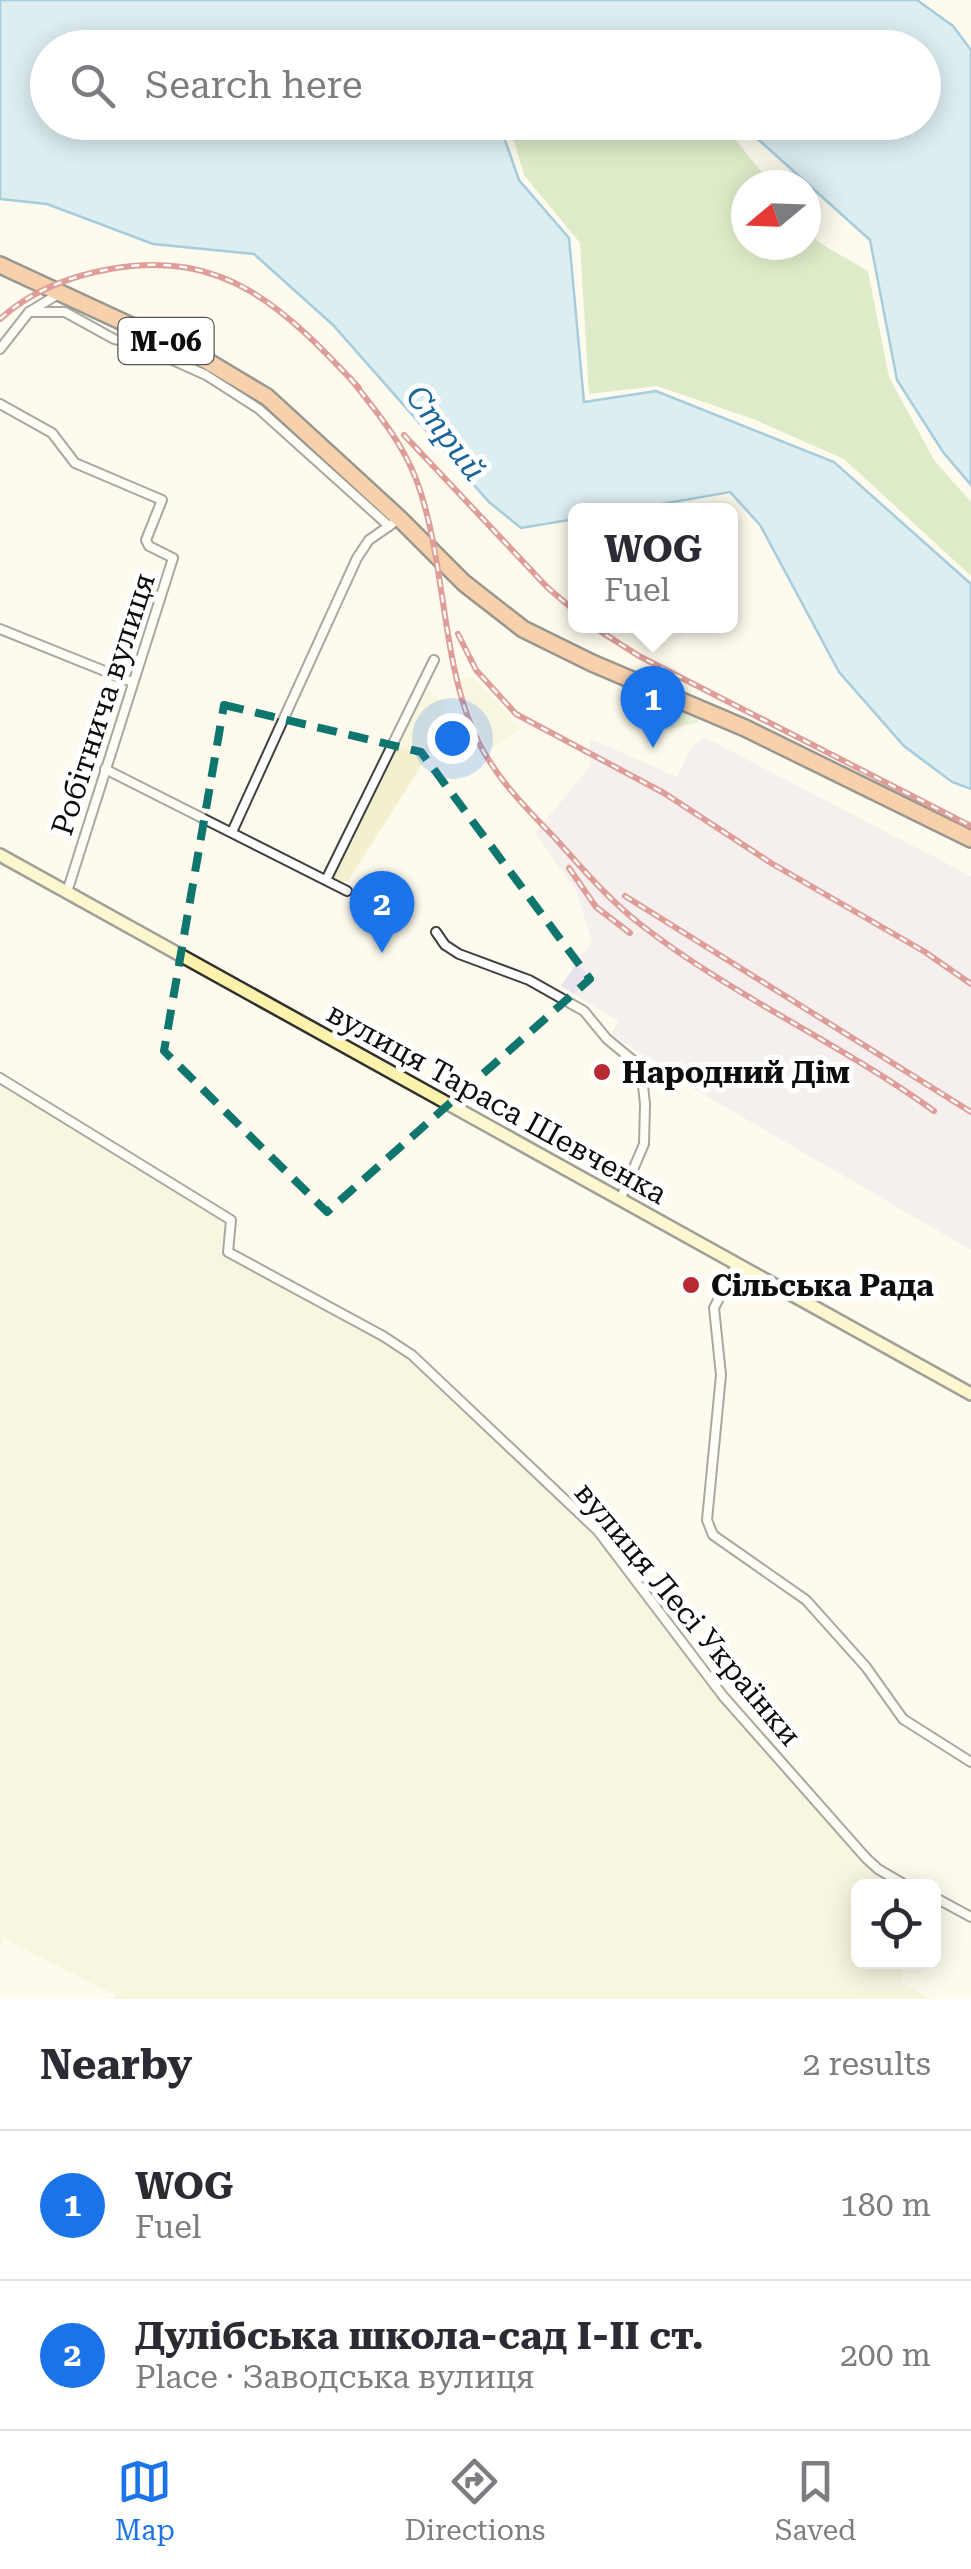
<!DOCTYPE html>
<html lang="en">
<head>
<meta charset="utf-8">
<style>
	:root { --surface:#fff; --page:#f7f7f7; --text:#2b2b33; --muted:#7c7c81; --line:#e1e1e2; --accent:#1a73e8 }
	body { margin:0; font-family:"Roboto Serif",serif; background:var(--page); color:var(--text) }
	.controls { position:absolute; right:30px; bottom:30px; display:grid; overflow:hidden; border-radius:15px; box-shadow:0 5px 25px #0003 }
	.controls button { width:90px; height:90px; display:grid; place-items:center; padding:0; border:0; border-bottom:2px solid var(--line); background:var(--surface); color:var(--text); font:50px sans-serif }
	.compass { position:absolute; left:731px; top:170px; width:90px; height:90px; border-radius:50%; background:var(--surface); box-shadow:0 5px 25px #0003; rotate:251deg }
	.you { position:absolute; left:452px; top:738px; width:35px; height:35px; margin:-25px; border:8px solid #fff; border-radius:50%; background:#1a73e8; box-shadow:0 0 0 15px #1a73e833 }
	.badge { display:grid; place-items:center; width:65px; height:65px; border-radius:50%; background:var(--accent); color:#fff; font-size:32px; font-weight:700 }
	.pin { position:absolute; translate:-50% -82px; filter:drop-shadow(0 2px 5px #0008) }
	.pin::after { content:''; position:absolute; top:52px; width:35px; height:30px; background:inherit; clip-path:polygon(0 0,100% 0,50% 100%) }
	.popup { position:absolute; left:568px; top:503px; width:170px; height:130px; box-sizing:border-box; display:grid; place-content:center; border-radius:15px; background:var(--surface); filter:drop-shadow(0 2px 8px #0005); font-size:32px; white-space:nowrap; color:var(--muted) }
	.popup b { font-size:38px; color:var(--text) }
	.popup::after { content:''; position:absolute; left:50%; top:100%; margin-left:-20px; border:20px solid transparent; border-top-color:var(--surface) }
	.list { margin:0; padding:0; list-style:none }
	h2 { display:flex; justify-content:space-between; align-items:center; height:130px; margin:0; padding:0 40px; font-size:42px }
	h2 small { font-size:32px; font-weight:400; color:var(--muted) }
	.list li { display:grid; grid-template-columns:65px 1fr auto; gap:30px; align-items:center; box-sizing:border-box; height:150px; padding:0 40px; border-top:2px solid var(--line) }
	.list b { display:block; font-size:38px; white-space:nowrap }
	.list p { margin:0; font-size:32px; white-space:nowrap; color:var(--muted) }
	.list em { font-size:32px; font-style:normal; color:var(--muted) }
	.icon { flex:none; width:55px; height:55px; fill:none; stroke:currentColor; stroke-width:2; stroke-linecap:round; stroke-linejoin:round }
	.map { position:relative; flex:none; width:971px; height:1999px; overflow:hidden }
	.search { position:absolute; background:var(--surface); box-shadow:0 5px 25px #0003; left:30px; right:30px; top:30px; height:110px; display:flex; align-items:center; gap:25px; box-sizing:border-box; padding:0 35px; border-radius:55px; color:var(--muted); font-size:38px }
	.sheet { height:430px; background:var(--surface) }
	nav { display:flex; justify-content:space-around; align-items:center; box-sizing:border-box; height:140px; border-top:2px solid var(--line); background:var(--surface); font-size:28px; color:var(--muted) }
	nav a { display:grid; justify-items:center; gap:5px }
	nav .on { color:var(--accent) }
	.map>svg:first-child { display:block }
	.industrial { fill:#eae2ec }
	.farmland { fill:#f3f0cf }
	.green { fill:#d1e7b9 }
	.forest { fill:#b6d899 }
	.water { fill:#b5ddf4; stroke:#3e92c8; stroke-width:2.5 }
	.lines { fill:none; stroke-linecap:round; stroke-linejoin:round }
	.street-casing { stroke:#404040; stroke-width:12 }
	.secondary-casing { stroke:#2f2f2f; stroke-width:16 }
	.highway-casing { stroke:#1e1e1e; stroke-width:20 }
	.street { stroke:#fff; stroke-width:8 }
	.secondary { stroke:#fcf2ab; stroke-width:11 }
	.highway { stroke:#ef9d5b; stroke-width:15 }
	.rail-casing { stroke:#b82a32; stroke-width:6 }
	.rail { stroke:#fff; stroke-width:2.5; stroke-dasharray:8; stroke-linecap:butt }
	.marked { fill:none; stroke:#0f766e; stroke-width:8; stroke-dasharray:20 12; stroke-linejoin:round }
	.poi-dot { fill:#b82a32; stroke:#fff; stroke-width:4 }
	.labels { text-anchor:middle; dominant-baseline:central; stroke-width:10; stroke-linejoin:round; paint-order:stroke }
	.shield { fill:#fff; stroke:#565656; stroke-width:2.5 }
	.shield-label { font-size:28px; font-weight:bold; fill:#0d0d0d }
	.street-label { font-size:30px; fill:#0d0d0d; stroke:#fff }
	.poi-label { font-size:30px; font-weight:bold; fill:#0d0d0d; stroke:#fff; text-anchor:start }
	.water-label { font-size:32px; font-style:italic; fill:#1b649a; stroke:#fff }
</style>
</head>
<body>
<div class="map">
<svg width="971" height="1999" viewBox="0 0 971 1999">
	<rect width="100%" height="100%" fill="#fefbee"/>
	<!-- industrial -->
	<polygon class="industrial" points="704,737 971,876 971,1250 665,1072 666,1068 611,1035 618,1021 561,986 592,941 576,890 535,833 587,770 591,763 588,755 591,739 677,777 691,748"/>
	<!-- farmland -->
	<g class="farmland">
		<polygon points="472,676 521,729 488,751 468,706 461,680"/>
		<polygon points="424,689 440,698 449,719 440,726 430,752 348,881 340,883 331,877"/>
		<polygon points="0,1082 225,1220 220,1251 410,1357 591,1531 721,1700 873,1870 898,1886 858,1886 858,1961 907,1962 900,1981 930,1999 114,1999 115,1995 4,1939 0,1946"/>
	</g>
	<!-- green -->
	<polygon class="green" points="643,695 697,717 699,722 665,730 644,721 635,700"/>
	<!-- forest -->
	<polygon class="forest" points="509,123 722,123 772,185 746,185 746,245 806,245 806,227 818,242 868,271 889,377 934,460 971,502 971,576 844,459 753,419 657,386 589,394 580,243 524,175"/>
	<!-- water -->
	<polygon class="water" points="0,0 917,0 953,26 971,50 971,485 943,452 897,380 870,240 740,123 924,122 924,48 48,48 48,122 499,123 519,180 569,238 584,402 656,391 834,462 971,584 971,789 952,782 904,746 839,672 760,525 730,492 628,510 576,510 575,519 521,528 489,502 333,325 254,254 153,244 47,204 0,199"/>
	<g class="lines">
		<!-- street casing -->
		<g class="street-casing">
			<g id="street">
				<polyline points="29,312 65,312 114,339 146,348 206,375 259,409 389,526"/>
				<polyline points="0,349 29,312 60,293"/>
				<polyline points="0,404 52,433 75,463 162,500 146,540 149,546 173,558 67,892"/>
				<polyline points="0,629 132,682"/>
				<polyline points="105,769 347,891"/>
				<polyline points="232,832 357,558 369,540 392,524"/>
				<polyline points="326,880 434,660"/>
				<polyline points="436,932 445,945 459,954 529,980 584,1011 607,1039 641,1067 645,1104 644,1144 620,1200"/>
				<polyline points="0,1078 231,1220 228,1252 383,1336 412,1355 598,1531 723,1696 866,1858 878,1869 907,1886"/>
				<polyline points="736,1265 714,1308 721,1375 707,1520 713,1535 806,1600 866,1667 903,1719 971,1762"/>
				<polyline points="934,1897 971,1917"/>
			</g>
		</g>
		<!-- secondary casing -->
		<g class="secondary-casing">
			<polyline id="secondary" points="0,855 971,1394"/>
		</g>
		<!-- highway casing -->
		<g class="highway-casing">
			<polyline id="highway" points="0,265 207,361 267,397 400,519 464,583 523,629 592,663 745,728 971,839"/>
		</g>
		<!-- street -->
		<use href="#street" class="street"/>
		<!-- secondary -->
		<use href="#secondary" class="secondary"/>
		<!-- highway -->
		<use href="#highway" class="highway"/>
		<!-- rail casing -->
		<g class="rail-casing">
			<g id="rail">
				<path d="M0,319C31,291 70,276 110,269C226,248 286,310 359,388"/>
				<path d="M350,378C375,410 401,440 416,479C445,555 441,656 473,730C491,773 523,805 555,838C582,868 608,899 640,924C732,996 840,1043 934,1111"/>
				<polyline points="404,435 547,587 576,612"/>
				<polyline points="592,626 639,656 971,826"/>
				<polyline points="458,634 476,670 516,714 664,793 771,863 925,952 971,984"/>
				<polyline points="569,868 596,907 630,933"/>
				<polyline points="625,896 971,1112"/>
			</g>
		</g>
		<!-- rail -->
		<use href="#rail" class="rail"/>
	</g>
	<!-- marked area -->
	<path d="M0 0H971V1999H0ZM224,705L421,752L590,979L327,1212L164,1051Z" fill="#fefbee" fill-opacity=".55" fill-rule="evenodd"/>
	<path class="marked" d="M224,705L421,752L590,979L327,1212L164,1051Z"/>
	<!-- markers -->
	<g class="poi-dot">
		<circle cx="602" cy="1072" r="10"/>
		<circle cx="691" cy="1285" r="10"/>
	</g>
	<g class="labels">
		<!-- shield labels -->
		<rect class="shield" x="118.5" y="318" width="95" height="46" rx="8"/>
		<g class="shield-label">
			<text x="166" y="341">М-06</text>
		</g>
		<!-- street labels -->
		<g class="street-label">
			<text transform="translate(103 704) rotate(-72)">Робітнича вулиця</text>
			<text transform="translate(497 1103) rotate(29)">вулиця Тараса Шевченка</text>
			<text transform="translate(688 1614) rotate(50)">вулиця Лесі Українки</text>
		</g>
		<!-- poi labels -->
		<g class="poi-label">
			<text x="622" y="1072">Народний Дім</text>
			<text x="711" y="1285">Сільська Рада</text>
		</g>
		<!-- water labels -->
		<g class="water-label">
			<text transform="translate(446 433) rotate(53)">Стрий</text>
		</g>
	</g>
</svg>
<div class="controls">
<button><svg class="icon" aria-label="locate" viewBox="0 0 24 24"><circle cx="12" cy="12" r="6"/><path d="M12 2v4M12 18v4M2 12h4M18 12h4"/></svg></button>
</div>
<svg class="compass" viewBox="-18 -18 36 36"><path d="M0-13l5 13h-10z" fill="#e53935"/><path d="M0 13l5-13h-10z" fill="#7c7c81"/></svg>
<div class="you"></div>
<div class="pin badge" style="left:653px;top:748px">1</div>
<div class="popup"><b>WOG</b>Fuel</div>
<div class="pin badge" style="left:382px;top:953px">2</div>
<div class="search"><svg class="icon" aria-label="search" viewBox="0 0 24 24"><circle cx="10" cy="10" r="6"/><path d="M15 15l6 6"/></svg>Search here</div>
</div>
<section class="sheet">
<h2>Nearby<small>2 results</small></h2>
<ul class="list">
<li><span class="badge">1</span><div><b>WOG</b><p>Fuel</p></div><em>180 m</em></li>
<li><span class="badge">2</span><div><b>Дулібська школа-сад I-II ст.</b><p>Place · Заводська вулиця</p></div><em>200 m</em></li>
</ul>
</section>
<nav>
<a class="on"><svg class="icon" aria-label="map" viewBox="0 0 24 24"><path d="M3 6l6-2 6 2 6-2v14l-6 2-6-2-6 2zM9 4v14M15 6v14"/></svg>Map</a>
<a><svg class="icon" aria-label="directions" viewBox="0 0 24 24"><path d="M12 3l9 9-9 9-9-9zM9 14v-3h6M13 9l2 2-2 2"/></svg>Directions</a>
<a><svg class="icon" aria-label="saved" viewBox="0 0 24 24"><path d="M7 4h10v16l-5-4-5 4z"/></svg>Saved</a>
</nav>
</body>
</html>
